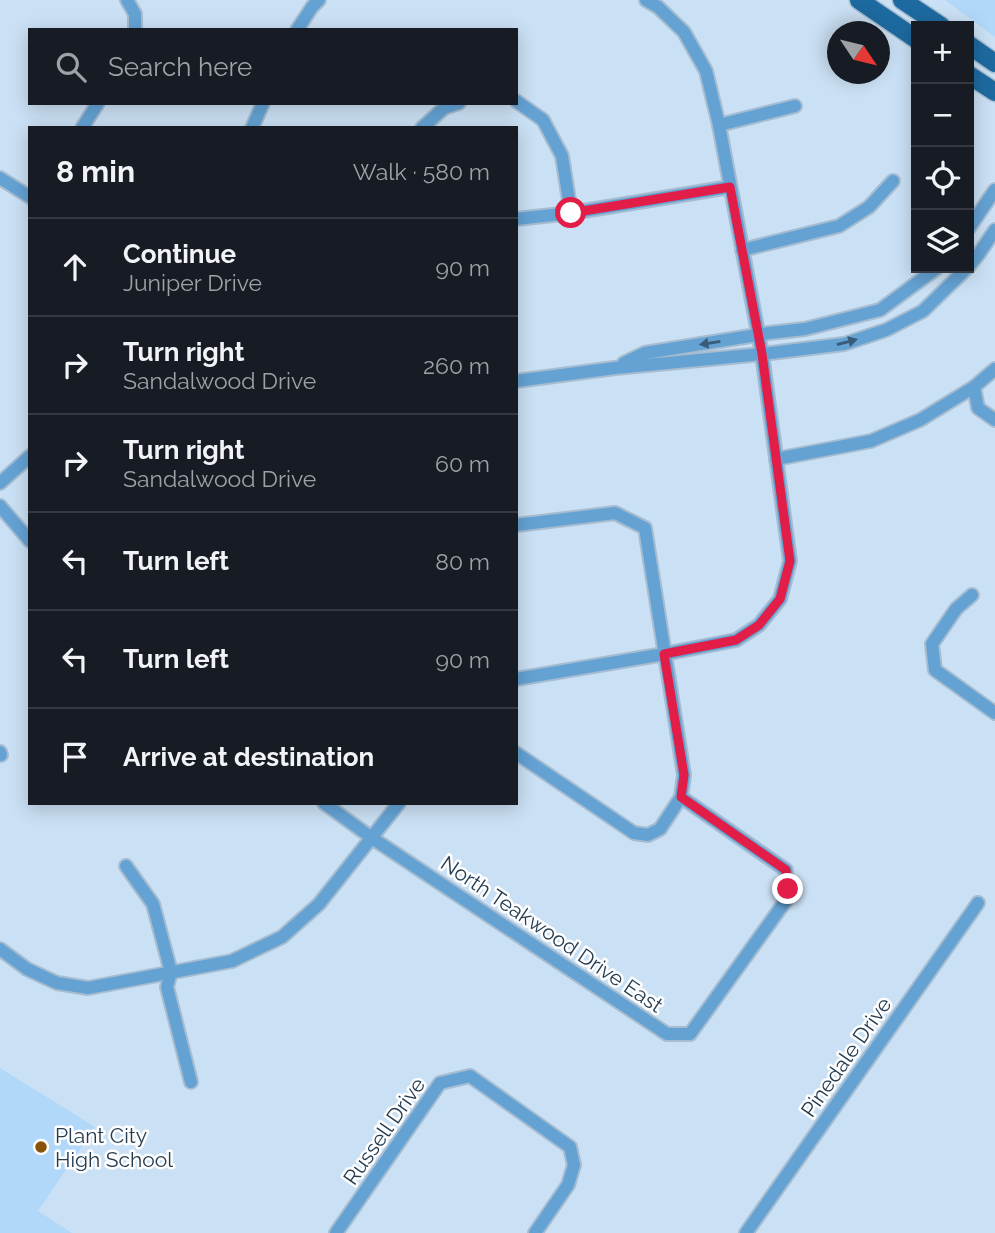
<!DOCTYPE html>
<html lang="en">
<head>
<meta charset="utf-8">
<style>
	:root { --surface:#171b24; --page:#242831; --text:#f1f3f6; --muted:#9ea1a6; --line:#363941 }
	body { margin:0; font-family:Raleway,sans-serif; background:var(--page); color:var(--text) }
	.controls { position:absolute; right:21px; top:21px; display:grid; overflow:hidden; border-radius:0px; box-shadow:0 4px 18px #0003 }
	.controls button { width:63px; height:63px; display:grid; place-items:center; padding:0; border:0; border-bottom:2px solid var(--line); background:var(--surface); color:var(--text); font:35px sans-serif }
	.compass { position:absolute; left:827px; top:21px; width:63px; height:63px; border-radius:50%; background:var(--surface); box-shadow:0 4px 18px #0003; rotate:125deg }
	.stop { position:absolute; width:21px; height:21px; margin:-16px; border:5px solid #e11d48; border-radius:50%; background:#fff }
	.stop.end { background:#e11d48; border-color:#fff; box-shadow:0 2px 7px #0008 }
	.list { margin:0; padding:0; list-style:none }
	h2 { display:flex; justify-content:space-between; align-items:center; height:91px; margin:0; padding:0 28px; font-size:30px }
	h2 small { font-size:23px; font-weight:400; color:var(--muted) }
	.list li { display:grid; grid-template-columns:46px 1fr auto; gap:21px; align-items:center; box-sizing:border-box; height:98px; padding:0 28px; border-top:2px solid var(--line) }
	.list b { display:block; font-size:26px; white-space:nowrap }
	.list p { margin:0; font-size:23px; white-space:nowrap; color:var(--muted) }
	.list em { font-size:23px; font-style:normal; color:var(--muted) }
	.icon { flex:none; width:38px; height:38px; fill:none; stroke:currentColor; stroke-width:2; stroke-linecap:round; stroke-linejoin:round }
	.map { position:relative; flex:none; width:995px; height:1233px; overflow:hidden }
	.search { position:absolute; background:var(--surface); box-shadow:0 4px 18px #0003; left:28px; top:28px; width:490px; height:77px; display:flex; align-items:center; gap:18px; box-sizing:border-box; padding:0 24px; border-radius:0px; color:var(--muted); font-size:26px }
	.panel { position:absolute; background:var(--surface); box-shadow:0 4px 18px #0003; left:28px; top:126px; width:490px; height:679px; border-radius:0px }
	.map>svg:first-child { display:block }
	.built { fill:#b2d8f9 }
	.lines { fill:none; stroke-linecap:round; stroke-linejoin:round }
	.street-casing { stroke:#a6bcd0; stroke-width:16 }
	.primary-casing { stroke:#a6bcd0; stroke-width:21 }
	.street { stroke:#64a2d4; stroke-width:12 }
	.primary { stroke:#1d6aa0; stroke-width:18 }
	.oneway { fill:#385b78 }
	.route { stroke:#e11d48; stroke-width:9 }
	.poi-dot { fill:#8a5207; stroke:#fefefe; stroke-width:2.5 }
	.labels { text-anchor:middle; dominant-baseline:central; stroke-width:5; stroke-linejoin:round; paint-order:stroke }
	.street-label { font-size:21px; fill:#253d51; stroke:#fefefe }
	.poi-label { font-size:21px; fill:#253d51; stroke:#fefefe; text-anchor:start }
</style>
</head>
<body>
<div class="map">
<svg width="995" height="1233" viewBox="0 0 995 1233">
	<rect width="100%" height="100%" fill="#cae0f4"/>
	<!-- built -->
	<g class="built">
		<polygon points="945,0 995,0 995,37"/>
		<polygon points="0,1068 95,1127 38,1211 72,1233 0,1233"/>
	</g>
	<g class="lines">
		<!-- street casing -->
		<g class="street-casing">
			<g id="street">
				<polyline points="127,0 135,14 135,30"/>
				<polyline points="297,30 312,7 319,0"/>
				<polyline points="516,101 543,120 562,156 571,213"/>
				<polyline points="719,125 795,106"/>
				<polyline points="82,128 98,103"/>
				<polyline points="252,128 263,103"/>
				<polyline points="422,128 444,108 459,103"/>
				<polyline points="0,178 30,197"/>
				<polyline points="516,219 571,213 730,187"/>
				<polyline points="969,228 995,190"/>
				<polyline points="742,250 839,226 869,207 893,181"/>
				<polyline points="969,266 978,255 995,230"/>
				<polyline points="624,363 645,353 769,333 805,329 880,310 937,268"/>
				<polyline points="995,369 974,387 978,408 995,420"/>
				<polyline points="516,381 615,368 762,354 844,344 886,330 923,311 967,268"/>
				<polyline points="776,459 871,441 920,420 974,387"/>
				<polyline points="0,483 30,456"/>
				<polyline points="0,506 30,541"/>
				<polyline points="516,525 615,513 645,528 684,775 681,797 660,829 648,835 634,833 516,753"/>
				<polyline points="972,595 956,609 932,644 935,670 995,713"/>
				<polyline points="516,679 664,654 736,640 759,625 780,599 790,561 762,354 719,125 706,71 684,32 658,7 646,0"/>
				<polyline points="0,752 1,755"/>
				<polyline points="324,803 372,838 667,1034 690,1034 787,899 786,870 681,797"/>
				<polyline points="126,866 153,904 171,972"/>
				<polyline points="0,949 27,969 57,983 88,988 232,961 282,937 319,904 399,803"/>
				<polyline points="171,972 167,987 191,1082"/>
				<polyline points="336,1233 440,1083 470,1076 570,1147 574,1165 568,1185 535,1233"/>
				<polyline points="746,1233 978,903"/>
			</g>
		</g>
		<!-- primary casing -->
		<g class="primary-casing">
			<g id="primary">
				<polyline points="859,0 916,39"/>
				<polyline points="902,0 941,26"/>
				<polyline points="969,45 995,63"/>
				<polyline points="969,75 995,92"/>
			</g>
		</g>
		<!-- street -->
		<use href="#street" class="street"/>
		<!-- primary -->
		<use href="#primary" class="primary"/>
	</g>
	<!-- one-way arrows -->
	<defs><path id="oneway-solid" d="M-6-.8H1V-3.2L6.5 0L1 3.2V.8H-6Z" transform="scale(1.75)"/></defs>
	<g class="oneway">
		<use href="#oneway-solid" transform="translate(847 342) rotate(-15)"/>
		<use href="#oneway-solid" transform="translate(710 343) rotate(171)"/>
	</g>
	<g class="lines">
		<!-- route -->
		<polyline class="route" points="571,213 730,187 762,354 790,561 780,599 759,625 736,640 664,654 684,775 681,797 786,870 788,889"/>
	</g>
	<!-- markers -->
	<circle class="poi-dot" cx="41" cy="1147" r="7"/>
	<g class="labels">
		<!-- street labels -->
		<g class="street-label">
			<text transform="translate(552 934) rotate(34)">North Teakwood Drive East</text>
			<text transform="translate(846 1057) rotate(-55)">Pinedale Drive</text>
			<text transform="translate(384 1131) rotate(-55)">Russell Drive</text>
		</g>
		<!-- poi labels -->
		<g class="poi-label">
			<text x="55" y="1135">Plant City<tspan x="55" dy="24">High School</tspan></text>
		</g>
	</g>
</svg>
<div class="controls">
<button>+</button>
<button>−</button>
<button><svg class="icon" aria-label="locate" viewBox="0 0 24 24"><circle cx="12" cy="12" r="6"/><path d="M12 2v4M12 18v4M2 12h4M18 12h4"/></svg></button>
<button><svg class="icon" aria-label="layers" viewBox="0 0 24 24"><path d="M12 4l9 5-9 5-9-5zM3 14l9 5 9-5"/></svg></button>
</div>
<svg class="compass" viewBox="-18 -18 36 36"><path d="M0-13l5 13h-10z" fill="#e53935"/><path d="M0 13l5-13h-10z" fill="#9ea1a6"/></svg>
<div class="stop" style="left:571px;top:213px"></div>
<div class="stop end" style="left:788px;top:889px"></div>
<div class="search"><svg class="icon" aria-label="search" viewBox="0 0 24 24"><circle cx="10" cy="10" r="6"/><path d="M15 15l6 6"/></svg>Search here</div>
<section class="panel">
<h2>8 min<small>Walk · 580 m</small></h2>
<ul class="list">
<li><svg class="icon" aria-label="ahead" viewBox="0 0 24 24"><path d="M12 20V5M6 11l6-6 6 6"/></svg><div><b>Continue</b><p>Juniper Drive</p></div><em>90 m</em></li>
<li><svg class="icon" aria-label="right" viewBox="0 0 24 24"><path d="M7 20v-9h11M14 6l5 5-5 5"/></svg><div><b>Turn right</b><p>Sandalwood Drive</p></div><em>260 m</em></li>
<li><svg class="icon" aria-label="right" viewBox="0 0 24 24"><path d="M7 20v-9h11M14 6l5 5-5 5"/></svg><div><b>Turn right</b><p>Sandalwood Drive</p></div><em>60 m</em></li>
<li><svg class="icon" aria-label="left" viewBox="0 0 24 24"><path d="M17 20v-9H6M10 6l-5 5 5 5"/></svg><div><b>Turn left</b></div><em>80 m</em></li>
<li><svg class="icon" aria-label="left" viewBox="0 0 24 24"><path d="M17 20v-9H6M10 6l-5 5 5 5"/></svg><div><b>Turn left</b></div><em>90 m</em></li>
<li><svg class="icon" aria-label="arrive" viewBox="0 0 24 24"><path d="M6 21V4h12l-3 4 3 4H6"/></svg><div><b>Arrive at destination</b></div></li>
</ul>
</section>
</div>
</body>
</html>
